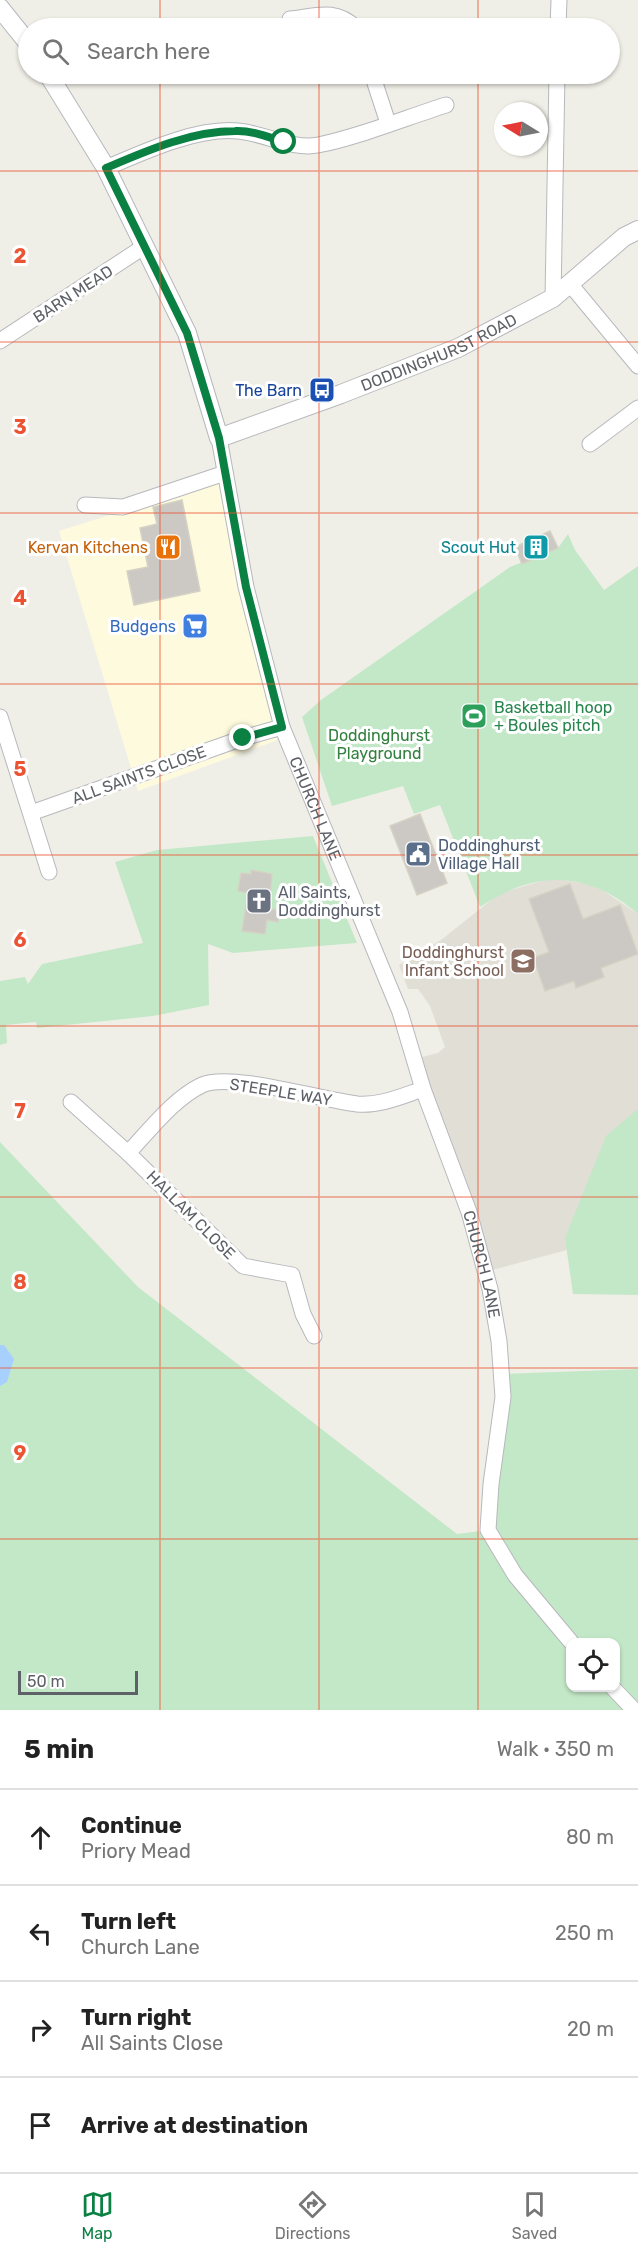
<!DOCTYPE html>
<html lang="en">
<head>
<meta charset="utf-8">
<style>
	:root { --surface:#fff; --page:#f6f6f6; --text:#222; --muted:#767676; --line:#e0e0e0; --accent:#0b8043 }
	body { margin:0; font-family:Rubik,sans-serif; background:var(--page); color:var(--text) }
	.controls { position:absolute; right:18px; bottom:18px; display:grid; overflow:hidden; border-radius:12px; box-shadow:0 2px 4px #0004 }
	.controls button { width:54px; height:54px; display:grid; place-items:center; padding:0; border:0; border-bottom:2px solid var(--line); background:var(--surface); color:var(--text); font:30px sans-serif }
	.compass { position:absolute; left:494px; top:102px; width:54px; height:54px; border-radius:50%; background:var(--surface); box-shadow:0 2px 4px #0004; rotate:280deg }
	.scale { position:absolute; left:18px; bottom:15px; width:120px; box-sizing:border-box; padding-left:6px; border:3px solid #5e6167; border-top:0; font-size:16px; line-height:21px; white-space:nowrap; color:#5e6167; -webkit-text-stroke:4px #fff; paint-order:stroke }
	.stop { position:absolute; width:18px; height:18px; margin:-14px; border:4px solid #0b8043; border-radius:50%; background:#fff }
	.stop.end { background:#0b8043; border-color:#fff; box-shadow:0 2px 6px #0008 }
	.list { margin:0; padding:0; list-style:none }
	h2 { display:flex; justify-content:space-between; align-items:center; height:78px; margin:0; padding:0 24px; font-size:26px }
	h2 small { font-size:20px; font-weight:400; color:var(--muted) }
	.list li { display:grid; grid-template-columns:39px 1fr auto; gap:18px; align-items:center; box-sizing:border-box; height:96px; padding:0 24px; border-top:2px solid var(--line) }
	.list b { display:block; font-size:22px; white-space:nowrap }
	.list p { margin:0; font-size:20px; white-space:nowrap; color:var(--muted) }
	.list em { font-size:20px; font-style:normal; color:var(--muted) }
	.icon { flex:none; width:33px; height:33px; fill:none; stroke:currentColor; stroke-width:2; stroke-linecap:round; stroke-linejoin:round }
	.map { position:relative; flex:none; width:638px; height:1710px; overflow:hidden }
	.search { position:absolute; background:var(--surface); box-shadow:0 2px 4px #0004; left:18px; right:18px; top:18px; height:66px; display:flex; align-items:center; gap:15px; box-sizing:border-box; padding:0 21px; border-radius:33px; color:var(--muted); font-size:22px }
	.sheet { height:462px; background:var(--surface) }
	nav { display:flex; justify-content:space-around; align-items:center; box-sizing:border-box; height:84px; border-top:2px solid var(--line); background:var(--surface); font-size:16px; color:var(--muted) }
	nav a { display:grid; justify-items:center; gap:3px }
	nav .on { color:var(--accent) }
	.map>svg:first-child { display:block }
	.commercial { fill:#fefade }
	.education { fill:#e0ded5 }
	.green { fill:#c3e8c7; fill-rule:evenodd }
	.water { fill:#a8d0ff }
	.building { fill:#ccc9c4; stroke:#d5d2c5; stroke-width:1.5 }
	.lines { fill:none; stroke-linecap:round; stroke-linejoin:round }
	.minor-casing { stroke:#b7b8bd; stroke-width:17 }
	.tertiary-casing { stroke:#b7b8bd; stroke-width:20 }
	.minor { stroke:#fff; stroke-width:15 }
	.tertiary { stroke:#fff; stroke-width:18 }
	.route { stroke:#0b8043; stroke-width:8 }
	.grid { fill:none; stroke:#eb5332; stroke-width:1.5; stroke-opacity:0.55 }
	.labels { text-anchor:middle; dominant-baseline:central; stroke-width:6; stroke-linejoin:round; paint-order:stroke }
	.street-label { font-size:16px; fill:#5e6167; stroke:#fff }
	.transit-label { font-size:16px; fill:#164399; stroke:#fff; text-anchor:end }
	.food-label { font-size:16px; fill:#c56008; stroke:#fff; text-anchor:end }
	.culture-label { font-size:16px; fill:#0d838f; stroke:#fff; text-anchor:end }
	.shop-label { font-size:16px; fill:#366cbe; stroke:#fff; text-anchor:end }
	.leisure-label { font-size:16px; fill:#27864d; stroke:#fff; text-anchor:start }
	.park-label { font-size:16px; fill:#33813f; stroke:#fff }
	.service-label { font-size:16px; fill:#4e5e75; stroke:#fff; text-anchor:start }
	.worship-label { font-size:16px; fill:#5b616d; stroke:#fff; text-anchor:start }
	.education-label { font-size:16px; fill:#785e54; stroke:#fff; text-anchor:end }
	.grid-label { font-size:20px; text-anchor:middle; font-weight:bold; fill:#eb5332; stroke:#fff; stroke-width:6; stroke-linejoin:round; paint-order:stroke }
</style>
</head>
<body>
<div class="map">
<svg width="638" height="1710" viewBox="0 0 638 1710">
	<rect width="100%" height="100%" fill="#f0efe7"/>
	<!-- commercial -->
	<polygon class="commercial" points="227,478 284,735 275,741 138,791 59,531"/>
	<!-- education -->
	<polygon class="education" points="552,878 595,885 638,914 638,1142 578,1247 485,1272 414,1059 438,1053 445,1047 430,1006 418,989 408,989 399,965 441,940 500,893"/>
	<!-- green -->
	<g class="green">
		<path d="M568,534L575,550L604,590L638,566V914C587,870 535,870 480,907L440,805L414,814L403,786L332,806L302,717L321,700L510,567L558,548Z"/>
		<polygon points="313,836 357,943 233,953 208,944 209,1005 153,1016 37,1028 36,1022 6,1025 7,1043 0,1045 0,981 25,977 28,984 42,964 143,943 115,862 157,850"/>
		<polygon points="638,1109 638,1295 573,1294 565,1238 606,1136"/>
		<path d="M0,1142L138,1287L457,1534L488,1530L502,1374L638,1369V1710H0ZM570,1642H616V1688H570Z"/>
	</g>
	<!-- water -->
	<polygon class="water" points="0,1345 4,1345 14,1359 7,1382 0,1386"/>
	<!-- building -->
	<g class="building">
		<polygon points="182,500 200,591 134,605 127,571 148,567 140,528 157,524 153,507"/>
		<polygon points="550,531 558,548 522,564 515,547"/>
		<polygon points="420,814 447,883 417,895 390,826"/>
		<polygon points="251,870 272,874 269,909 280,910 278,922 267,920 265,934 242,931 248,893 238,891 241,873 251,874"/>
		<polygon points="570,884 583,919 620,905 638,954 601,968 604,977 576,988 574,981 545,991 533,958 549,952 529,899"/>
	</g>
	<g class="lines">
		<!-- minor casing -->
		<g class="minor-casing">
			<g id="minor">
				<path d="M290,19C317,16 335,8 356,28"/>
				<polyline points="558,28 559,0"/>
				<polyline points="372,74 388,123"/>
				<path d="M106,168C143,152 197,127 238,131C264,133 292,150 318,145C359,137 405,118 446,105"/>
				<polyline points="570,284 638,366"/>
				<polyline points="553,298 557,74"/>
				<polyline points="0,341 145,246"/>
				<path id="s1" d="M219,438L246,587L282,727L400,1012L423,1089L469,1212L490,1289L499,1341L503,1397L491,1484L488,1530L515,1575L571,1642"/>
				<polyline points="590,444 638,408"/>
				<polyline points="85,505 123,507 225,473"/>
				<polyline points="0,717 49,872"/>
				<polyline points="31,813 243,738 282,727"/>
				<polyline points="71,1102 128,1153 243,1266 292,1275 303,1314 314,1336"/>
				<path d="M128,1153C150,1130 173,1099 202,1085C230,1072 322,1100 357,1104C380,1106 402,1096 423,1089"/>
				<polyline points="613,1688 634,1710"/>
			</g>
		</g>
		<!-- tertiary casing -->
		<g class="tertiary-casing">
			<g id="tertiary">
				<polyline points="0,8 28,43"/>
				<path id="s2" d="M48,74L106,168L187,333L219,438L341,394L458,348L553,298L624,237L638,230"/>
			</g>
		</g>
		<!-- minor -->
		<use href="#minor" class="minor"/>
		<!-- tertiary -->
		<use href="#tertiary" class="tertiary"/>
	</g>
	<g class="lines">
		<!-- route -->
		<path class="route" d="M243,738L282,727L246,587L219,438L187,333L106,168C146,151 191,131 235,131C251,130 268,137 284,142"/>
	</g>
	<!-- grid -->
	<path class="grid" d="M160,0V28M319,0V28M478,0V28M160,74V1710M319,74V1710M478,74V1710M0,171H638M0,342H638M0,513H638M0,684H638M0,855H638M0,1026H638M0,1197H638M0,1368H638M0,1539H638"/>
	<!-- icons -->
	<defs>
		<g id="bus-square" transform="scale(1.35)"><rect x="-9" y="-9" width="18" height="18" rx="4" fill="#1a4fb4" stroke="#fff"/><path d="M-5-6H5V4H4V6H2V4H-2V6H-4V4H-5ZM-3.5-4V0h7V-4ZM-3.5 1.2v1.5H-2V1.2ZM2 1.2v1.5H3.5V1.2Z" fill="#fff"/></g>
		<g id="restaurant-square" transform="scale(1.35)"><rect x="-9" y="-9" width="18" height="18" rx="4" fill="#e8710a" stroke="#fff"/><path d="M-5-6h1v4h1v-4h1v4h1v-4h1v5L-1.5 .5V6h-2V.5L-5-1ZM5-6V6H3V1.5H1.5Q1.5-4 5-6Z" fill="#fff"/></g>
		<g id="building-square" transform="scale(1.35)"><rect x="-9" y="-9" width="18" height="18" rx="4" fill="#0f9aa8" stroke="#fff"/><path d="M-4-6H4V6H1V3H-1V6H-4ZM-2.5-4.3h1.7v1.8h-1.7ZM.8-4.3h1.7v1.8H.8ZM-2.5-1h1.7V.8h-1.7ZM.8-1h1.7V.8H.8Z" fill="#fff"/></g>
		<g id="supermarket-square" transform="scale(1.35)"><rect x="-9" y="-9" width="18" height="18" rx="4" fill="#3f7fe0" stroke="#fff"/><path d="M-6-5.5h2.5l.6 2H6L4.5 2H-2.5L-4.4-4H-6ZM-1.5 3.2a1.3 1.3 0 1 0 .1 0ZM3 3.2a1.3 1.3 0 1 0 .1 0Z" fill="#fff"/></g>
		<g id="stadium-square" transform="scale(1.35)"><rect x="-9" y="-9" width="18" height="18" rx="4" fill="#2e9e5b" stroke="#fff"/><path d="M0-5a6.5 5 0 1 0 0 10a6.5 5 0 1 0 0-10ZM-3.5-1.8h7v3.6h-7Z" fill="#fff"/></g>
		<g id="civic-square" transform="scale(1.35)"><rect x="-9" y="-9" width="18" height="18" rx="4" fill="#5c6f8a" stroke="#fff"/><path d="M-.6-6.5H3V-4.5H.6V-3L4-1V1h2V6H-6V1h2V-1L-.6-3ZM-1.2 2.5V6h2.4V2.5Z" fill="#fff"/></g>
		<g id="church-square" transform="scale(1.35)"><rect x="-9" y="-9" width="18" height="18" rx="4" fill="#6b7280" stroke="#fff"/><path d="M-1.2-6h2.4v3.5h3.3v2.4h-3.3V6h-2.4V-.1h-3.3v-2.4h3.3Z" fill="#fff"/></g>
		<g id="school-square" transform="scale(1.35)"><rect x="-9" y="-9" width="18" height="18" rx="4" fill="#8d6e63" stroke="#fff"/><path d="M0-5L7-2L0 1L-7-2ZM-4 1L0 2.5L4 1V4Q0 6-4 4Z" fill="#fff"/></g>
	</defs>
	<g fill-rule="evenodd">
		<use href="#bus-square" x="322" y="390"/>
		<use href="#restaurant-square" x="168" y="547"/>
		<use href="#building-square" x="536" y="547"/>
		<use href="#supermarket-square" x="195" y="626"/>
		<use href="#stadium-square" x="474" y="716"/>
		<use href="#civic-square" x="418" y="854"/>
		<use href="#church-square" x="259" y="901"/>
		<use href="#school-square" x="523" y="961"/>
	</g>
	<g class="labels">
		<!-- street labels -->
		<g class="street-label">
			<text transform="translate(73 294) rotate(-33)">BARN MEAD</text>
			<text stroke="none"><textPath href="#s2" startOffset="640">DODDINGHURST ROAD</textPath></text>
			<text transform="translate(139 775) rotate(-20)">ALL SAINTS CLOSE</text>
			<text stroke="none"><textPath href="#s1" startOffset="384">CHURCH LANE</textPath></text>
			<text transform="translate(281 1092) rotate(9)">STEEPLE WAY</text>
			<text transform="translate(191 1215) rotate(45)">HALLAM CLOSE</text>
			<text stroke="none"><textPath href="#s1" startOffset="870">CHURCH LANE</textPath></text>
		</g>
		<!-- transit labels -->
		<g class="transit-label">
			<text x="302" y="390">The Barn</text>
		</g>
		<!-- food labels -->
		<g class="food-label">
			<text x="148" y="547">Kervan Kitchens</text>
		</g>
		<!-- culture labels -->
		<g class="culture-label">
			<text x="516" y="547">Scout Hut</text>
		</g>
		<!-- shop labels -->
		<g class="shop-label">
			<text x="176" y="626">Budgens</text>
		</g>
		<!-- leisure labels -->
		<g class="leisure-label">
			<text x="494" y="707">Basketball hoop<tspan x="494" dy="18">+ Boules pitch</tspan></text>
		</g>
		<!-- park labels -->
		<g class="park-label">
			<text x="379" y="735">Doddinghurst<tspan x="379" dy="18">Playground</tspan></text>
		</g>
		<!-- service labels -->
		<g class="service-label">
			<text x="438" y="845">Doddinghurst<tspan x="438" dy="18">Village Hall</tspan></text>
		</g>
		<!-- worship labels -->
		<g class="worship-label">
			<text x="278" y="892">All Saints,<tspan x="278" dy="18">Doddinghurst</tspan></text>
		</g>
		<!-- education labels -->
		<g class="education-label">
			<text x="504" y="952">Doddinghurst<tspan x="504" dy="18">Infant School</tspan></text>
		</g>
	</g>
	<g class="grid-label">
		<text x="20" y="263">2</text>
		<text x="20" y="434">3</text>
		<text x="20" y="605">4</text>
		<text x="20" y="776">5</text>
		<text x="20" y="947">6</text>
		<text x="20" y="1118">7</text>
		<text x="20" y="1289">8</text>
		<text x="20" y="1460">9</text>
	</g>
</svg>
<div class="controls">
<button><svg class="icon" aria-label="locate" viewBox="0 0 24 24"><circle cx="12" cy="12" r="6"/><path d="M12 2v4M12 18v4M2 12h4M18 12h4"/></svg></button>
</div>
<svg class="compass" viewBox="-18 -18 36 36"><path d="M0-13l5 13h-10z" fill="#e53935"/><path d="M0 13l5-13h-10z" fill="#767676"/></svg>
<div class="scale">50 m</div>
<div class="stop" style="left:284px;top:142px"></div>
<div class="stop end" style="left:243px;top:738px"></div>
<div class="search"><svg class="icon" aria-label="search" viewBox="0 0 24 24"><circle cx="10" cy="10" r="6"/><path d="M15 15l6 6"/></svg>Search here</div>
</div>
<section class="sheet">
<h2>5 min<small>Walk · 350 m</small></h2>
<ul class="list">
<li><svg class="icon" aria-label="ahead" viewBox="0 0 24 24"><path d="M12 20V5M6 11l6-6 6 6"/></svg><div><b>Continue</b><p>Priory Mead</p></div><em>80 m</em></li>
<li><svg class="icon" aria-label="left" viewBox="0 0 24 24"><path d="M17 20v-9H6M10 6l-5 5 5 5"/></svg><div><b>Turn left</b><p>Church Lane</p></div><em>250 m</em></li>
<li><svg class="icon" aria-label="right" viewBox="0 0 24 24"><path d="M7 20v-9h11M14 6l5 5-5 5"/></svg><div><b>Turn right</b><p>All Saints Close</p></div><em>20 m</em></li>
<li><svg class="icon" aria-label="arrive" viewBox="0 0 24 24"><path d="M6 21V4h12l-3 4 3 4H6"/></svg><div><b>Arrive at destination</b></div></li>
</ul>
</section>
<nav>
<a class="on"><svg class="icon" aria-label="map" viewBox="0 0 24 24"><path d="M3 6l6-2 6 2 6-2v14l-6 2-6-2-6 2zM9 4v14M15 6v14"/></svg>Map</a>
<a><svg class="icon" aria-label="directions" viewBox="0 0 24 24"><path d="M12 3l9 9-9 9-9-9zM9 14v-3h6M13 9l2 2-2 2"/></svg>Directions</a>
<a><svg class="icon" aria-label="saved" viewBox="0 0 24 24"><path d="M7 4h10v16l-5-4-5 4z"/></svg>Saved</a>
</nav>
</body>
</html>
